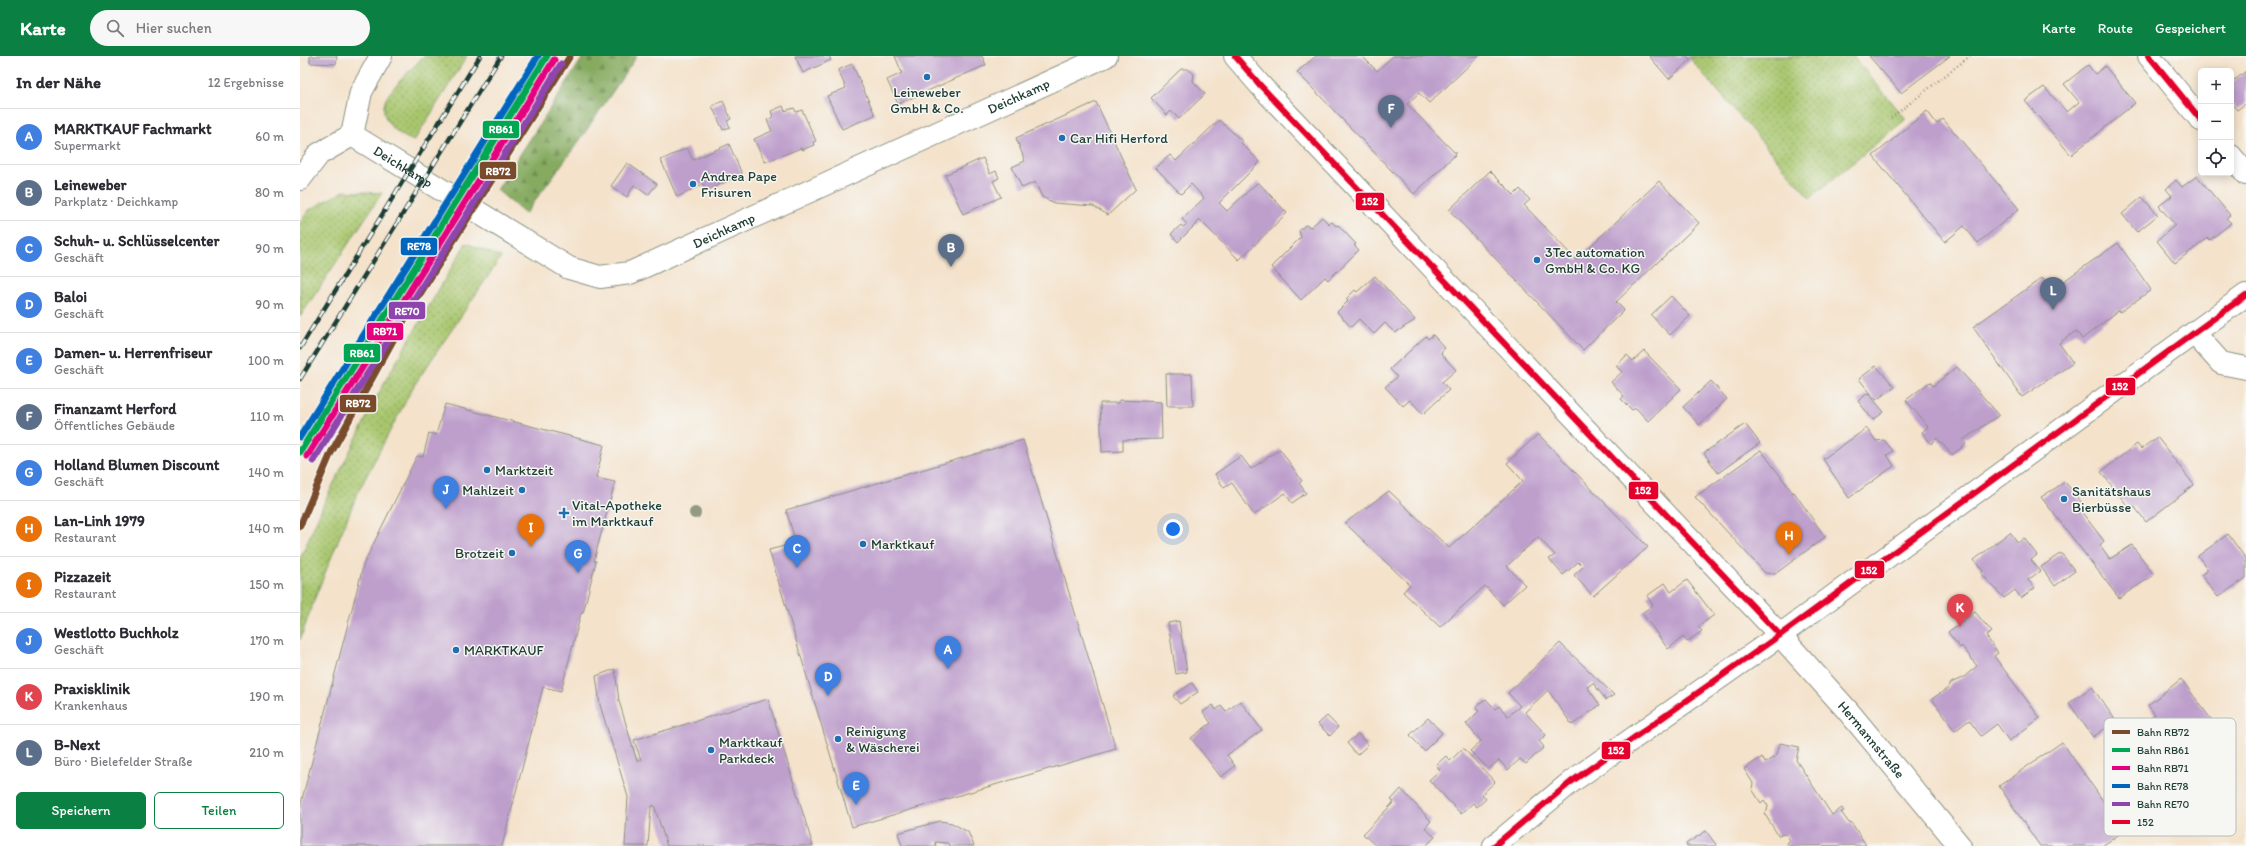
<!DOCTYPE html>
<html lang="de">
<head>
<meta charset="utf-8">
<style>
	:root { --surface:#fff; --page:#f7f7f7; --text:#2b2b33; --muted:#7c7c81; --line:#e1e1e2; --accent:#0b8043 }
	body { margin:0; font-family:Itim,sans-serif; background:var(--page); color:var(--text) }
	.controls { position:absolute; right:12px; top:12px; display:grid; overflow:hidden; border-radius:6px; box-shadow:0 2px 10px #0003 }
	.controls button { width:36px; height:36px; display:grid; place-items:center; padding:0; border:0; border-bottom:1px solid var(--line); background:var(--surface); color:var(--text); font:20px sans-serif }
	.you { position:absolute; left:873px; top:473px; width:14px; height:14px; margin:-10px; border:3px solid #fff; border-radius:50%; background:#1a73e8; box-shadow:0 0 0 6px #1a73e833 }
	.badge { display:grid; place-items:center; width:26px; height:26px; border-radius:50%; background:var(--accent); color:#fff; font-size:13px; font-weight:700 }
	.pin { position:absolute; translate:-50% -33px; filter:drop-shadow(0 1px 2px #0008) }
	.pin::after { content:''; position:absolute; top:21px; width:14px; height:12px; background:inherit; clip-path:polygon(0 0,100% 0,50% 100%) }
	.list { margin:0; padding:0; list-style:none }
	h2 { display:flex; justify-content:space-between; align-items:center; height:52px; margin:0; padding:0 16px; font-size:17px }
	h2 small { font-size:13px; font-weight:400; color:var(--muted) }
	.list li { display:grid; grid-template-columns:26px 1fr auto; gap:12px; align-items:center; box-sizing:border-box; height:56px; padding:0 16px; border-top:1px solid var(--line) }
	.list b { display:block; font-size:15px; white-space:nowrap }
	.list p { margin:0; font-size:13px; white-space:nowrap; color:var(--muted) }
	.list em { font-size:13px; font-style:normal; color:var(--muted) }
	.actions { display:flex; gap:8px; padding:12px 16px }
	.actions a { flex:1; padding:9px 0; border:1px solid var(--accent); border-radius:6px; text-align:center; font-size:14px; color:var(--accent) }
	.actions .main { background:var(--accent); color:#fff }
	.icon { flex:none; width:22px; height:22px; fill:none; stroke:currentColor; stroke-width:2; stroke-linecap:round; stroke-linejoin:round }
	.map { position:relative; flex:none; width:1946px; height:790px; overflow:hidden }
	header { display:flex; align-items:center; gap:24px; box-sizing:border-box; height:56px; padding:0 20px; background:var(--accent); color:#fff }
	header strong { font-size:19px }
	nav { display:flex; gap:22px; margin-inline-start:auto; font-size:14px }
	.search { width:280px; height:36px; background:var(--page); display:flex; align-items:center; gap:10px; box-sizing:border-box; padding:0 14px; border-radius:22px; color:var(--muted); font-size:15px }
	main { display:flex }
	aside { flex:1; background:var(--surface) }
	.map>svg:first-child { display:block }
	.grass { fill:url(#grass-dots); stroke:#648250 }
	.forest { fill:url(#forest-firs); stroke:#52744a }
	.building { fill:#be9fcc }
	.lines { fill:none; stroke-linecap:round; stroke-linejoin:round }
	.minor-casing { stroke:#8a9080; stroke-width:24 }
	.path { stroke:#8a9080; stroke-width:2.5; stroke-dasharray:1 3; stroke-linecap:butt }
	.minor { stroke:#fff; stroke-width:22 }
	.rail-casing { stroke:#1f3d34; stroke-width:4.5 }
	.rail { stroke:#f6f6f2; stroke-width:3; stroke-dasharray:9; stroke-linecap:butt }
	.bus-1-casing { stroke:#f6f6f2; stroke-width:9 }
	.bus-1 { stroke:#e4002b; stroke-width:6 }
	.rail-1-casing { stroke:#f6f6f2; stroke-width:10 }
	.rail-2-casing { stroke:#f6f6f2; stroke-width:10 }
	.rail-3-casing { stroke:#f6f6f2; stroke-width:10 }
	.rail-4-casing { stroke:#f6f6f2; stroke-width:10 }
	.rail-5-casing { stroke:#f6f6f2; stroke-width:10 }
	.rail-1 { stroke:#7a4b2a; stroke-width:7 }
	.rail-2 { stroke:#00a651; stroke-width:7 }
	.rail-3 { stroke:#e5007d; stroke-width:7 }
	.rail-4 { stroke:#0065bd; stroke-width:7 }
	.rail-5 { stroke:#8e44ad; stroke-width:7 }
	.tree { fill:#929a80 }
	.poi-dot { fill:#1f6fb2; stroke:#f6f6f2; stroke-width:1.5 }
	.labels { text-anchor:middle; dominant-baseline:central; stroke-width:3; stroke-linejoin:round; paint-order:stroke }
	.poi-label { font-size:14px; fill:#1f3d34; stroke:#f6f6f2; text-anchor:start }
	.street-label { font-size:14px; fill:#1f3d34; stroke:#f6f6f2 }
	.key { fill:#f6f6f2; stroke:#b6beb9; stroke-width:1 }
	.key-label { font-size:11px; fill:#1f3d34 }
	.line-badge { stroke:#f6f6f2; stroke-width:1.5 }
	.badge-label { font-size:11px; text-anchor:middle; font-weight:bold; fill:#fff }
</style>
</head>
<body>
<header>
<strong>Karte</strong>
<div class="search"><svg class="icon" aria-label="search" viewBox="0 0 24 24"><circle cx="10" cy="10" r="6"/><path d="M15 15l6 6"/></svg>Hier suchen</div>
<nav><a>Karte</a><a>Route</a><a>Gespeichert</a></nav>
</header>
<main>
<aside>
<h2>In der Nähe<small>12 Ergebnisse</small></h2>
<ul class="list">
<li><span class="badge" style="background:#3f7fe0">A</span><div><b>MARKTKAUF Fachmarkt</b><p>Supermarkt</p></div><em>60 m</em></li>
<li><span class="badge" style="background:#5c6f8a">B</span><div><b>Leineweber</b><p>Parkplatz · Deichkamp</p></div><em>80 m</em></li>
<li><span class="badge" style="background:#3f7fe0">C</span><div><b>Schuh- u. Schlüsselcenter</b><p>Geschäft</p></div><em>90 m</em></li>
<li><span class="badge" style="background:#3f7fe0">D</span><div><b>Baloi</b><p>Geschäft</p></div><em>90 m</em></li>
<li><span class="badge" style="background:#3f7fe0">E</span><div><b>Damen- u. Herrenfriseur</b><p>Geschäft</p></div><em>100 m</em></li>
<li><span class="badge" style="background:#5c6f8a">F</span><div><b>Finanzamt Herford</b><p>Öffentliches Gebäude</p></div><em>110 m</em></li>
<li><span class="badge" style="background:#3f7fe0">G</span><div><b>Holland Blumen Discount</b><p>Geschäft</p></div><em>140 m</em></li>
<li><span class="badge" style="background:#e8710a">H</span><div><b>Lan-Linh 1979</b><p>Restaurant</p></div><em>140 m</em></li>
<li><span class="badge" style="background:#e8710a">I</span><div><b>Pizzazeit</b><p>Restaurant</p></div><em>150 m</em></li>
<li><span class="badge" style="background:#3f7fe0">J</span><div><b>Westlotto Buchholz</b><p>Geschäft</p></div><em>170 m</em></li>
<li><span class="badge" style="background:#e0444e">K</span><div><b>Praxisklinik</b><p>Krankenhaus</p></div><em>190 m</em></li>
<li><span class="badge" style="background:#5c6f8a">L</span><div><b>B-Next</b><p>Büro · Bielefelder Straße</p></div><em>210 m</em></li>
</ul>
<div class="actions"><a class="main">Speichern</a><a>Teilen</a></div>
</aside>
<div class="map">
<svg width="1946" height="790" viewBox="0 0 1946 790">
	<defs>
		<pattern id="grass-dots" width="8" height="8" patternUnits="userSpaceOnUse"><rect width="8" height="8" fill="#a8c66d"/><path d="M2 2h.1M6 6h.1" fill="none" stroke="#88a25a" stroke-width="1.8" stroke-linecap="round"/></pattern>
		<pattern id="forest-firs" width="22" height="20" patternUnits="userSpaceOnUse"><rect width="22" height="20" fill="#86ab60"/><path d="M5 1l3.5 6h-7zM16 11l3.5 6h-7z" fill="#6d8c50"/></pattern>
	</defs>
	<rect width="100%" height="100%" fill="#f6f6f2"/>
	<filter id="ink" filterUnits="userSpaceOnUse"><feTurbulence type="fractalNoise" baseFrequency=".025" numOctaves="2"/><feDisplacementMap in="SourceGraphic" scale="8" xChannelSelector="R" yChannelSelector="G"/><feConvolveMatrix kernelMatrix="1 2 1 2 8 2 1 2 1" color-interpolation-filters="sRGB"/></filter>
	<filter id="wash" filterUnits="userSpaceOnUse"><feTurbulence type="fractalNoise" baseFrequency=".012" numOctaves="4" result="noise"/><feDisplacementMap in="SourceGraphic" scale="16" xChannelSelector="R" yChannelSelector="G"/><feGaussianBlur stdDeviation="0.9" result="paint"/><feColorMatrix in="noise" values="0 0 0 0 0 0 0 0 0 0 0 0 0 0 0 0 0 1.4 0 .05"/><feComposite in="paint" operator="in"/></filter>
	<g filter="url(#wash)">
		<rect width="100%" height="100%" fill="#f4e2cb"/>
		<!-- grass -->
		<g class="grass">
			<path d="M124,0H167L114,85C97,79 77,63 86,43C91,32 115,10 124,0Z"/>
			<polygon points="1388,0 1553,0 1606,63 1510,142"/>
			<polygon points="44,135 82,137 0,261 0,167 9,154"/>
			<polygon points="166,187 201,201 113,331 58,436 14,544 0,584 0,503 24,447 85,325"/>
		</g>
		<!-- forest -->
		<polygon class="forest" points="284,0 337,0 279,85 225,158 197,134"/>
		<g id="blocks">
			<!-- building -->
			<g class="building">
				<polygon points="10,0 37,0 36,8 10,7"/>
				<polygon points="495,0 529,0 531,4 503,17"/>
				<polygon points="595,0 682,0 686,9 598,48 587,24 602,17"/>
				<polygon points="1016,0 1062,0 1077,15 1093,0 1179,0 1129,47 1119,37 1107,48 1154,96 1156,96 1156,98 1114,138 997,16"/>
				<polygon points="1349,0 1387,0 1391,4 1369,23"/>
				<polygon points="1569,0 1650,0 1601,37"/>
				<polygon points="552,8 575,59 542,73 527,40 546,32 538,14"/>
				<polygon points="1788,9 1795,18 1805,10 1835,47 1771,99 1725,45 1744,31 1767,56 1779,46 1764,28"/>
				<polygon points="881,13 888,13 894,18 893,25 905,38 879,63 871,55 867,59 851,42"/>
				<polygon points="1946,15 1946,47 1937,54 1931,47 1931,27"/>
				<polygon points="423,45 431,63 427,65 430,71 423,74 412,50"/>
				<polygon points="796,46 836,133 808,159 793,150 754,147 742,141 735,126 722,132 712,111 725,105 716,82"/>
				<polygon points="483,50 485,55 494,52 496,56 502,54 516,85 513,86 514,89 502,94 501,92 465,106 454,83 472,75 467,64 473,61 471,55"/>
				<polygon points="1627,55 1637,68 1643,63 1719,153 1678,187 1664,170 1645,186 1573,100"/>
				<polygon points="919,64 942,85 941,87 960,106 919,147 927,155 958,126 987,157 939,204 900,164 878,186 871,178 881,169 883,171 887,168 882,163 904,142 891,128 881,138 856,112 870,99 876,105"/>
				<polygon points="429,88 442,118 406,135 403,128 377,141 361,104 387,92 393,104"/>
				<polygon points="683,102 690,118 696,115 699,122 693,125 701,141 663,158 645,119"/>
				<polygon points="327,107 357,128 348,139 334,129 327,141 311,130"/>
				<polygon points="1190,115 1214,139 1220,133 1230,144 1224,149 1276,204 1359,125 1399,167 1316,246 1324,254 1283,294 1149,154"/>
				<polygon points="1897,120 1930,159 1926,162 1931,167 1910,184 1908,182 1875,207 1857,185 1875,169 1859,150 1872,140 1866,133 1876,124 1882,131"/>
				<polygon points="1842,141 1858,159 1837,176 1822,158"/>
				<polygon points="1022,161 1029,168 1032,166 1036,170 1038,169 1056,188 1054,189 1059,194 1028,224 1025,221 1001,244 971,211 1001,181 999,175 1005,169 1011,171"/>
				<polygon points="1818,187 1851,234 1820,256 1818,255 1782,283 1776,275 1759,287 1773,307 1722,341 1673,271 1742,222 1751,234"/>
				<polygon points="1075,220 1115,264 1095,277 1085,267 1074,278 1059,263 1051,271 1037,256 1048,245 1046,243 1055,234 1057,236"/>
				<polygon points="1371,240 1390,260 1370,279 1351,259"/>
				<polygon points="1133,279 1145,292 1141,296 1142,299 1156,314 1142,326 1149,334 1123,358 1110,344 1103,350 1085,331 1097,321 1090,313 1126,280 1128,283"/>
				<polygon points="1344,295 1381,333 1348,365 1336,352 1332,354 1321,343 1324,340 1311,326 1322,316 1316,310 1327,299 1333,305"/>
				<polygon points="1576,310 1595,331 1576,344 1559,323"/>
				<polygon points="1657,311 1699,359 1663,384 1666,388 1652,399 1637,382 1631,388 1622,376 1628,371 1606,344 1630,326 1633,330"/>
				<polygon points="866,318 892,318 893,350 867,350"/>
				<polygon points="1411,325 1427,343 1399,369 1383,351"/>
				<polygon points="1568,337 1584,356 1573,364 1558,345"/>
				<polygon points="819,344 861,346 862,383 823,384 823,395 802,396 800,347 819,347"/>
				<polygon points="145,348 304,389 296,422 315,426 298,489 294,505 296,505 283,557 281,557 261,635 243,631 202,790 0,790 0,751 64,507 117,400 123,401 129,377 136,379"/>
				<polygon points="1445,368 1460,387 1418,417 1404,397"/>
				<polygon points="1567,372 1576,385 1584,384 1593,395 1587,399 1594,410 1549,442 1523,403"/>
				<polygon points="1238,378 1348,491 1293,540 1274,519 1283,511 1278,506 1263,519 1249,503 1255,499 1238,481 1207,510 1225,529 1203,549 1185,530 1140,571 1103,536 1110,529 1045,467 1089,435 1149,492 1223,425 1207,407"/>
				<polygon points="1857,381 1894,429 1846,466 1834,450 1830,453 1801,416 1837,388 1841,393"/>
				<polygon points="723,384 816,693 552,771 469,494 496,487 486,454"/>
				<polygon points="980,393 1002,425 999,427 1006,437 992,447 985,437 954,459 932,427 924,432 915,418 941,400 951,413"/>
				<polygon points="1461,394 1493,437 1494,436 1525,481 1475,518 1465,517 1395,441"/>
				<polygon points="1765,426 1782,447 1777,450 1804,485 1800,489 1810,503 1832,489 1854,519 1819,542 1741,441"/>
				<polygon points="1710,476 1718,487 1724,482 1737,499 1731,504 1740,515 1728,524 1735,532 1721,542 1715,534 1704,542 1681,517 1683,515 1674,504"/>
				<polygon points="1928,478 1946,503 1946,522 1918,541 1901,519 1908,514 1898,500"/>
				<polygon points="1761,497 1775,515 1755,530 1741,511"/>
				<polygon points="1387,524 1414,559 1398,571 1402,575 1387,586 1383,581 1368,593 1342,557 1353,549 1347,540 1365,527 1371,536"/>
				<polygon points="1675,556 1692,576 1686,580 1698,597 1694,600 1740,662 1709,685 1697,668 1681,680 1669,664 1655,675 1632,643 1648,632 1651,627 1664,621 1677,610 1662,590 1660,592 1648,576"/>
				<polygon points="879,565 887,616 876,618 868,567"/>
				<polygon points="1260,587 1314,639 1306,644 1293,627 1287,631 1300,649 1272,669 1248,634 1225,656 1246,679 1239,685 1244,691 1226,708 1220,703 1208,714 1199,704 1189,713 1170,695 1181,685 1166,668 1179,655 1176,653 1181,646 1186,643 1195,653 1199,650 1208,660 1220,650 1208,637"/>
				<polygon points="315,613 319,645 337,705 341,704 334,684 468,643 513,790 367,790 354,749 351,751 348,790 325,790 328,741 300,649 296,620"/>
				<polygon points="1881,623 1923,679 1893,703 1871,673 1868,675 1864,670 1853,680 1844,667 1855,659 1848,649"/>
				<polygon points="892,627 898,636 880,648 873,640"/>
				<polygon points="1792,631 1816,665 1793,681 1769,647"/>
				<polygon points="940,645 962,674 927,699 935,710 921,721 891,682 911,667 903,656 913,649 916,654 921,650 926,656"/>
				<polygon points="1027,660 1038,671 1030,680 1018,668"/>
				<polygon points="1128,662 1142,677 1124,695 1110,679"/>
				<polygon points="1058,678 1068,689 1057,699 1047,687"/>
				<polygon points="1762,686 1824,775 1802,790 1740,790 1699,730"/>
				<polygon points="1480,687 1499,691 1496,704 1532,759 1542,752 1544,755 1541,756 1549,767 1551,766 1566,789 1489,790 1487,787 1490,784 1486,778 1478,779 1464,757 1467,755 1468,750 1464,744 1461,747 1452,733 1453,727 1444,713 1462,701 1465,707 1477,699"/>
				<polygon points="1163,692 1195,726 1182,738 1186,743 1177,751 1173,747 1161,758 1129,724 1140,714 1136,709 1146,700 1150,705"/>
				<polygon points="1101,733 1131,765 1125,772 1135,781 1126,790 1076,790 1063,778 1094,746 1091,744"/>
				<polygon points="640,765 652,767 668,776 674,790 650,790 647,787 635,786 636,790 602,790 598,777"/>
				<polygon points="1406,775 1417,790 1387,790 1386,788"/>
			</g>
		</g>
	</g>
	<g filter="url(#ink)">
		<use href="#blocks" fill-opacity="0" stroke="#8a9080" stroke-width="1"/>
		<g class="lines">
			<!-- minor casing -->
			<g class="minor-casing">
				<g id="minor">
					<path id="s1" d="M935,0L960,29L1480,579L1548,655L1660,790"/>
					<polyline points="1849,0 1901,64"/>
					<path id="s2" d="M52,79L269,212L300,221L330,217L806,0"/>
					<polyline points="52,79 61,36 81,0"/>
					<polyline points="1931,100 1946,118"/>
					<polyline points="0,123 19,98 52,79"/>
					<polyline points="1894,277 1921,307 1946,312"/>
					<polyline points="1194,790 1271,726 1480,579 1946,239"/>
				</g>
			</g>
			<!-- path -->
			<polyline class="path" points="1591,62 1670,0"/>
			<!-- minor -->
			<use href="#minor" class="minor"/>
			<!-- rail casing -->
			<g class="rail-casing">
				<g id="rail">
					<polyline points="0,292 180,0"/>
					<polyline points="0,323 201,0"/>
				</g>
			</g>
			<!-- rail -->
			<use href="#rail" class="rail"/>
			<!-- bus-1 casing -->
			<g class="bus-1-casing">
				<g id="bus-1">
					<polyline points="935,0 960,29 1480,579"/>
					<polyline points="1849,0 1901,64"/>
					<polyline points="1194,790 1271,726 1480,579 1946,239"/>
				</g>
			</g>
			<!-- bus-1 -->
			<use href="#bus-1" class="bus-1"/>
			<!-- rail-1 casing -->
			<g class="rail-1-casing">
				<polyline id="rail-1" points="0,470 31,397 108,257 270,0"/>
			</g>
			<!-- rail-2 casing -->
			<g class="rail-2-casing">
				<polyline id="rail-2" points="0,396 247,0"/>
			</g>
			<!-- rail-3 casing -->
			<g class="rail-3-casing">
				<polyline id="rail-3" points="7,400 254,4"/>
			</g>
			<!-- rail-4 casing -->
			<g class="rail-4-casing">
				<polyline id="rail-4" points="0,381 238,0"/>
			</g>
			<!-- rail-5 casing -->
			<g class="rail-5-casing">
				<polyline id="rail-5" points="13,405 261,8"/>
			</g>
			<!-- rail-1 -->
			<use href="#rail-1" class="rail-1"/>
			<!-- rail-2 -->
			<use href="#rail-2" class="rail-2"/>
			<!-- rail-3 -->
			<use href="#rail-3" class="rail-3"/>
			<!-- rail-4 -->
			<use href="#rail-4" class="rail-4"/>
			<!-- rail-5 -->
			<use href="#rail-5" class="rail-5"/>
		</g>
		<!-- trees -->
		<circle class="tree" cx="395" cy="457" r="6"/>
	</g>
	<!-- markers -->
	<g class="poi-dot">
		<circle cx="627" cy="21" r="4"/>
		<circle cx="762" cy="82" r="4"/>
		<circle cx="393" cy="128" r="4"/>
		<circle cx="1237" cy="204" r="4"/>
		<circle cx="187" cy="414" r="4"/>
		<circle cx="222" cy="434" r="4"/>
		<circle cx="1764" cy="443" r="4"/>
		<path d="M262 451h4v4h4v4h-4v4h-4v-4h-4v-4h4z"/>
		<circle cx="563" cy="488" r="4"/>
		<circle cx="212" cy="497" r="4"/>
		<circle cx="156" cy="594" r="4"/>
		<circle cx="538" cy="683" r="4"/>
		<circle cx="411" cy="694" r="4"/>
	</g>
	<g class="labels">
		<!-- poi labels -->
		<g class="poi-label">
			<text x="627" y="36" text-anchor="middle">Leineweber<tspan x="627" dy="16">GmbH &amp; Co.</tspan></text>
			<text x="770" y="82">Car Hifi Herford</text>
			<text x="401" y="120">Andrea Pape<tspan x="401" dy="16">Frisuren</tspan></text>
			<text x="1245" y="196">3Tec automation<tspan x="1245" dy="16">GmbH &amp; Co. KG</tspan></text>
			<text x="195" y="414">Marktzeit</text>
			<text x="214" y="434" text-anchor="end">Mahlzeit</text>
			<text x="1772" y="435">Sanitätshaus<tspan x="1772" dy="16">Bierbüsse</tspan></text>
			<text x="272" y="449">Vital-Apotheke<tspan x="272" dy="16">im Marktkauf</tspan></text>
			<text x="571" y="488">Marktkauf</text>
			<text x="204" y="497" text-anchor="end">Brotzeit</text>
			<text x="164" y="594">MARKTKAUF</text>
			<text x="546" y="675">Reinigung<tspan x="546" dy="16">&amp; Wäscherei</tspan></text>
			<text x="419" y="686">Marktkauf<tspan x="419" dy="16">Parkdeck</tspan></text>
		</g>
		<!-- street labels -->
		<g class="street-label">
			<text stroke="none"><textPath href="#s2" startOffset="744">Deichkamp</textPath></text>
			<text stroke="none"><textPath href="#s2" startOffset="60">Deichkamp</textPath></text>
			<text stroke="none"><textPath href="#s2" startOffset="420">Deichkamp</textPath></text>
			<text stroke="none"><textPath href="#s1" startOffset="934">Hermannstraße</textPath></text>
		</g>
	</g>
	<!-- legend -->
	<rect x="1804" y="662" width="132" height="118" rx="6" class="key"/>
	<rect x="1812" y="674" width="18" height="4" fill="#7a4b2a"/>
	<rect x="1812" y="692" width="18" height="4" fill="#00a651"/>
	<rect x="1812" y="710" width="18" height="4" fill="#e5007d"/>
	<rect x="1812" y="728" width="18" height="4" fill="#0065bd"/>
	<rect x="1812" y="746" width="18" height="4" fill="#8e44ad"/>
	<rect x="1812" y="764" width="18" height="4" fill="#e4002b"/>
	<g class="key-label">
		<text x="1837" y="680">Bahn RB72</text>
		<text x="1837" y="698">Bahn RB61</text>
		<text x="1837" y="716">Bahn RB71</text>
		<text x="1837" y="734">Bahn RE78</text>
		<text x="1837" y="752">Bahn RE70</text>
		<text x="1837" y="770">152</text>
	</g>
	<g class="line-badge">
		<rect x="182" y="64" width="38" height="19" rx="4" fill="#00a651"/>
		<rect x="179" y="105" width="38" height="19" rx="4" fill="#7a4b2a"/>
		<rect x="1055" y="136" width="30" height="19" rx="4" fill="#e4002b"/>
		<rect x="100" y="181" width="38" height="19" rx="4" fill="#0065bd"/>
		<rect x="88" y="245" width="38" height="19" rx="4" fill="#8e44ad"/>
		<rect x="66" y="266" width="38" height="19" rx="4" fill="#e5007d"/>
		<rect x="43" y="287" width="38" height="20" rx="4" fill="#00a651"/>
		<rect x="1805" y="321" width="31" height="19" rx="4" fill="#e4002b"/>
		<rect x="39" y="338" width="38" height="19" rx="4" fill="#7a4b2a"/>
		<rect x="1328" y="425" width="31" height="19" rx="4" fill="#e4002b"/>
		<rect x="1554" y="504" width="31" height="19" rx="4" fill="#e4002b"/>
		<rect x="1301" y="685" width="30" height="19" rx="4" fill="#e4002b"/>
	</g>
	<g class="badge-label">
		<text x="201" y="77">RB61</text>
		<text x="198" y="119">RB72</text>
		<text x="1070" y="149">152</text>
		<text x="119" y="194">RE78</text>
		<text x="107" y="259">RE70</text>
		<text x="85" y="279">RB71</text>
		<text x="62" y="301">RB61</text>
		<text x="1820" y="334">152</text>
		<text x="58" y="351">RB72</text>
		<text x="1343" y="438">152</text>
		<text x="1569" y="518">152</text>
		<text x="1316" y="698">152</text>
	</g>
</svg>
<div class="controls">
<button>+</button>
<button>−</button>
<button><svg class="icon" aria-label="locate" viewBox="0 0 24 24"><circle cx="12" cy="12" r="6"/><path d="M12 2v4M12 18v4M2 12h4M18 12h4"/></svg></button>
</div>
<div class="you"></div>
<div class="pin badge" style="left:648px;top:613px;background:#3f7fe0">A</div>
<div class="pin badge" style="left:651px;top:211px;background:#5c6f8a">B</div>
<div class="pin badge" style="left:497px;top:512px;background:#3f7fe0">C</div>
<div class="pin badge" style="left:528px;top:640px;background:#3f7fe0">D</div>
<div class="pin badge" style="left:556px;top:749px;background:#3f7fe0">E</div>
<div class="pin badge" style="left:1091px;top:72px;background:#5c6f8a">F</div>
<div class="pin badge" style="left:278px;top:517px;background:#3f7fe0">G</div>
<div class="pin badge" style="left:1489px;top:499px;background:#e8710a">H</div>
<div class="pin badge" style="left:231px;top:491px;background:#e8710a">I</div>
<div class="pin badge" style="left:146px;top:453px;background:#3f7fe0">J</div>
<div class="pin badge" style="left:1660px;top:571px;background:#e0444e">K</div>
<div class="pin badge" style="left:1753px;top:254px;background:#5c6f8a">L</div>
</div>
</main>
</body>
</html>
